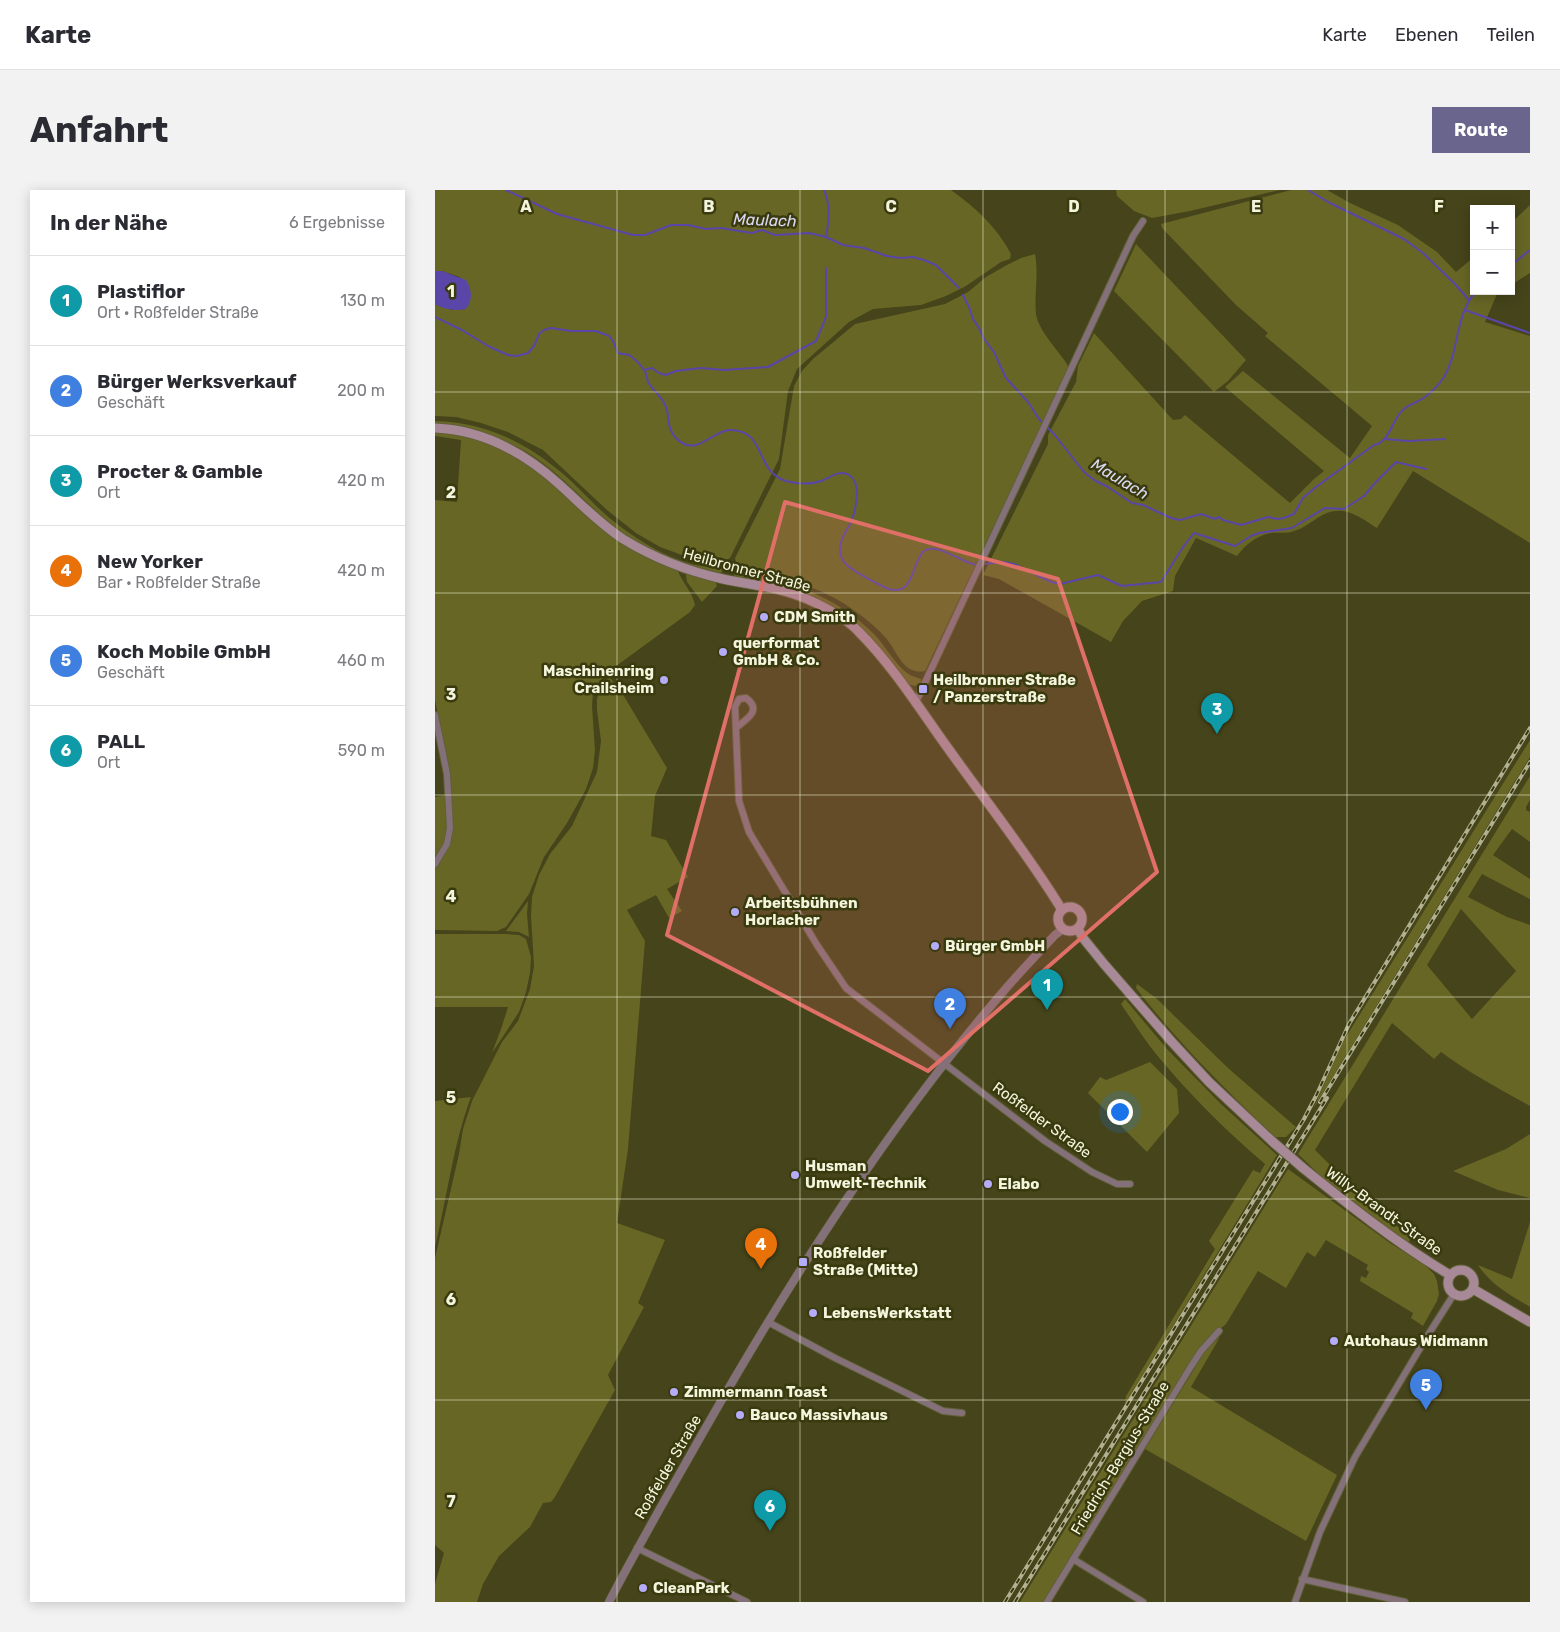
<!DOCTYPE html>
<html lang="de">
<head>
<meta charset="utf-8">
<style>
	:root { --surface:#fff; --page:#f2f2f3; --text:#2b2b33; --muted:#7c7c81; --line:#e1e1e2; --accent:#69658c }
	body { margin:0; font-family:Rubik,sans-serif; background:var(--page); color:var(--text) }
	.controls { position:absolute; right:15px; top:15px; display:grid; overflow:hidden; border-radius:0px; box-shadow:0 2px 12px #0003 }
	.controls button { width:45px; height:45px; display:grid; place-items:center; padding:0; border:0; border-bottom:1px solid var(--line); background:var(--surface); color:var(--text); font:25px sans-serif }
	.you { position:absolute; left:684px; top:921px; width:18px; height:18px; margin:-12px; border:4px solid #fff; border-radius:50%; background:#1a73e8; box-shadow:0 0 0 8px #1a73e833 }
	.badge { display:grid; place-items:center; width:32px; height:32px; border-radius:50%; background:var(--accent); color:#fff; font-size:16px; font-weight:700 }
	.pin { position:absolute; translate:-50% -41px; filter:drop-shadow(0 1px 2px #0008) }
	.pin::after { content:''; position:absolute; top:26px; width:18px; height:15px; background:inherit; clip-path:polygon(0 0,100% 0,50% 100%) }
	.list { margin:0; padding:0; list-style:none }
	h2 { display:flex; justify-content:space-between; align-items:center; height:65px; margin:0; padding:0 20px; font-size:21px }
	h2 small { font-size:16px; font-weight:400; color:var(--muted) }
	.list li { display:grid; grid-template-columns:32px 1fr auto; gap:15px; align-items:center; box-sizing:border-box; height:90px; padding:0 20px; border-top:1px solid var(--line) }
	.list b { display:block; font-size:19px; white-space:nowrap }
	.list p { margin:0; font-size:16px; white-space:nowrap; color:var(--muted) }
	.list em { font-size:16px; font-style:normal; color:var(--muted) }
	.map { position:relative; flex:none; width:1095px; height:1412px; overflow:hidden; border-radius:0px }
	header { display:flex; align-items:center; gap:30px; box-sizing:border-box; height:70px; padding:0 25px; background:var(--surface); border-bottom:1px solid var(--line) }
	header strong { font-size:24px }
	nav { display:flex; gap:28px; margin-inline-start:auto; font-size:18px }
	.intro { display:flex; align-items:center; justify-content:space-between; box-sizing:border-box; height:120px; padding:0 30px }
	h1 { margin:0; font-size:35px }
	.button { padding:12px 22px; border-radius:0px; background:var(--accent); color:#fff; font-size:18px; font-weight:700 }
	main { display:flex; gap:30px; padding:0 30px }
	aside { flex:1; background:var(--surface); border-radius:0px; box-shadow:0 2px 12px #0003 }
	.map>svg:first-child { display:block }
	.green { fill:#676625; fill-rule:evenodd }
	.water { fill:#5a46a9 }
	.lines { fill:none; stroke-linecap:round; stroke-linejoin:round }
	.stream { stroke:#5a46a9; stroke-width:2 }
	.minor-casing { stroke:#616039; stroke-width:8 }
	.tertiary-casing { stroke:#616039; stroke-width:9 }
	.secondary-casing { stroke:#616039; stroke-width:11 }
	.minor { stroke:#837079; stroke-width:6 }
	.tertiary { stroke:#837079; stroke-width:8 }
	.secondary { stroke:#a78997; stroke-width:9 }
	.rail-casing { stroke:#b1b192; stroke-width:4 }
	.rail { stroke:#3a3a0f; stroke-width:2; stroke-dasharray:5.5; stroke-linecap:butt }
	.secondary-bridge-casing { stroke:#616039; stroke-width:11; stroke-linecap:butt }
	.secondary-bridge { stroke:#a78997; stroke-width:9 }
	.marked { fill:#e07067; fill-opacity:0.2; stroke:#e07067; stroke-width:4; stroke-linejoin:round }
	.grid { fill:none; stroke:#f4f5dd; stroke-width:1; stroke-opacity:0.55 }
	.poi-dot { fill:#b5acf9; stroke:#3a3a0f; stroke-width:2 }
	.labels { text-anchor:middle; dominant-baseline:central; stroke-width:5; stroke-linejoin:round; paint-order:stroke }
	.street-label { font-size:15px; fill:#f4f5dd; stroke:#3a3a0f }
	.poi-label { font-size:15px; font-weight:bold; fill:#f4f5dd; stroke:#3a3a0f; text-anchor:start }
	.water-label { font-size:16px; font-style:italic; fill:#dbd9f4; stroke:#3a3a0f }
	.grid-label { font-size:16px; text-anchor:middle; font-weight:bold; fill:#f4f5dd; stroke:#3a3a0f; stroke-width:5; stroke-linejoin:round; paint-order:stroke }
</style>
</head>
<body>
<header>
<strong>Karte</strong>
<nav><a>Karte</a><a>Ebenen</a><a>Teilen</a></nav>
</header>
<div class="intro"><h1>Anfahrt</h1><a class="button">Route</a></div>
<main>
<aside>
<h2>In der Nähe<small>6 Ergebnisse</small></h2>
<ul class="list">
<li><span class="badge" style="background:#0f9aa8">1</span><div><b>Plastiflor</b><p>Ort · Roßfelder Straße</p></div><em>130 m</em></li>
<li><span class="badge" style="background:#3f7fe0">2</span><div><b>Bürger Werksverkauf</b><p>Geschäft</p></div><em>200 m</em></li>
<li><span class="badge" style="background:#0f9aa8">3</span><div><b>Procter &amp; Gamble</b><p>Ort</p></div><em>420 m</em></li>
<li><span class="badge" style="background:#e8710a">4</span><div><b>New Yorker</b><p>Bar · Roßfelder Straße</p></div><em>420 m</em></li>
<li><span class="badge" style="background:#3f7fe0">5</span><div><b>Koch Mobile GmbH</b><p>Geschäft</p></div><em>460 m</em></li>
<li><span class="badge" style="background:#0f9aa8">6</span><div><b>PALL</b><p>Ort</p></div><em>590 m</em></li>
</ul>
</aside>
<div class="map">
<svg width="1095" height="1412" viewBox="0 0 1095 1412">
	<rect width="100%" height="100%" fill="#45441a"/>
	<!-- green -->
	<g class="green">
		<path d="M0,0H516C541,18 562,37 576,64L575,69L566,72L531,96L511,106L486,115L438,119L414,132L362,179L353,201L344,269L295,368L292,370L286,368L266,372L225,357L201,343L172,320L108,260L73,242L46,233L21,227L0,226V114L17,120L31,119L25,87L7,81H0Z"/>
		<polygon points="681,0 845,0 755,21 717,28 699,21 682,6"/>
		<path d="M856,0H892L915,13L963,35L1002,62L1021,82L1039,67V101H1066L1062,104L1050,132L1095,146V353L978,281L942,338C932,332 921,323 908,321C887,318 877,336 859,341C852,344 844,342 836,343C821,346 811,354 802,366L761,348L740,386L738,401L707,411L688,431L676,452L564,389L548,385L613,254V245L641,192L643,176L659,143L738,230L746,229L750,225L855,313L879,289L889,281L790,197L808,181L915,268L937,236L830,146L833,143L801,115L727,38L726,34Z"/>
		<polygon points="1095,15 1095,83 1076,95 1076,33"/>
		<polygon points="701,54 811,170 793,191 779,202 679,101"/>
		<path d="M600,64C604,84 599,104 601,124C603,140 623,160 632,174L634,178L491,479L490,481C467,486 462,459 449,446C442,438 432,430 424,424C406,410 384,399 363,393C342,386 321,382 301,373L300,368L345,279L359,196L367,181L378,169L420,134L510,114L533,102L551,87L572,75L586,68Z"/>
		<path d="M0,231C46,232 87,250 122,279C139,292 153,309 170,324C195,346 232,370 266,376C272,377 279,375 285,375L287,378V382L282,385C255,376 226,368 202,353C160,327 131,285 90,261C61,245 33,241 0,235Z"/>
		<path d="M0,242L26,245L50,251L73,261L97,275L202,361L218,370L242,379C247,392 257,401 260,415L255,422L173,482L162,495L158,502L157,516L160,560L158,578L151,599L132,633L109,667L94,704L71,737L62,741L0,740V678L16,650L17,631L16,589L0,510V310L22,312L26,250L0,246Z"/>
		<path d="M304,380C358,394 399,404 440,445C450,456 460,474 472,483C476,486 481,487 486,489V492C473,509 450,463 441,455C429,444 410,434 396,425C384,417 371,405 358,399C340,392 320,392 301,388L299,385Z"/>
		<polygon points="252,383 280,391 282,396 267,412 252,392 251,385"/>
		<polygon points="174,487 184,498 232,578 220,606 216,646 231,650 253,687 232,699 247,721 234,728 221,705 192,720 210,751 193,959 182,1033 230,1050 203,1113 209,1117 173,1185 180,1200 120,1307 116,1312 108,1313 95,1337 64,1366 48,1394 42,1412 0,1412 0,1394 9,1363 0,1355 0,1068 24,964 28,939 37,911 67,852 83,831 95,799 99,776 96,726 97,707 104,685 115,664 137,636 162,582 166,551 162,520 162,509 166,496"/>
		<polygon points="1095,550 1095,567 878,919 909,850"/>
		<path d="M1095,586V610L1091,617V620L1095,622V652L1077,639L1058,665L1095,689V709L1047,684L1033,707L1072,727L1095,735V916C1065,899 1034,883 1006,862L999,869L957,833L880,960L935,1014L976,1048L973,1053L890,990L863,964ZM1026,719L1081,781L1037,829L992,775Z"/>
		<polygon points="13,605 14,625 11,653 0,670 0,607"/>
		<polygon points="93,711 92,724 94,747 84,742 71,741"/>
		<polygon points="0,744 71,744 84,745 91,749 96,767 95,783 91,802 84,822 57,863 66,839 73,817 0,817"/>
		<path d="M702,794L721,808L793,878L861,937L851,947H840C790,899 743,853 701,798Z"/>
		<path d="M690,809L732,859L786,914L842,965L690,1215L691,1206L780,1059L774,1051L818,980L825,983L830,974C792,942 753,903 721,864C708,848 697,830 686,814Z"/>
		<polygon points="715,872 742,899 744,923 712,962 653,903 665,887 671,890"/>
		<path d="M36,907C18,955 12,1008 0,1057V911Z"/>
		<polygon points="1095,944 1095,1008 1063,1000 1018,981 1071,959"/>
		<polygon points="853,979 955,1053 991,1076 999,1084 1002,1091 1004,1104 1002,1111 988,1136 976,1128 978,1123 925,1091 926,1086 931,1088 934,1082 931,1079 933,1075 891,1050 880,1067 872,1062 851,1098 823,1081 791,1134 777,1146 715,1238 608,1412 585,1412"/>
		<path d="M1095,1032V1117C1074,1104 1057,1096 1043,1075L1077,1089Z"/>
		<polygon points="785,1147 756,1197 902,1285 871,1351 710,1259 771,1160"/>
	</g>
	<!-- water -->
	<path class="water" d="M0,81H7L31,90C37,99 38,110 31,119C19,121 10,120 0,114Z"/>
	<g class="lines">
		<!-- stream -->
		<g class="stream">
			<polyline points="71,0 122,24 198,45 210,45 236,35 253,35 271,39 286,38 317,43 327,40 340,45 374,43 391,47 408,55 429,58 452,66 465,68 478,67 489,70 501,75 524,98"/>
			<path d="M389,0C396,16 394,30 391,47"/>
			<polyline points="873,0 895,13 969,49 988,63 1020,94 1034,110"/>
			<polyline points="1076,75 1095,60"/>
			<path d="M528,105L534,117L538,129L544,138L549,149L559,162L571,188L593,212L604,229L619,244L649,282L659,290L673,297L697,313L708,315L736,328L745,330L766,324L780,329L784,327L788,330L806,335L833,327L843,329L849,328L859,324L868,308L881,297L939,255C953,253 957,233 965,223C971,215 979,214 987,209C996,203 1003,196 1009,187C1025,160 1019,127 1041,101"/>
			<polyline points="1030,120 1095,143"/>
			<path d="M0,127L27,140L53,156L73,165L82,166L93,163L99,156L104,144L109,140L116,138L136,141H161L174,146L178,151L183,163C186,164 191,164 194,165C199,168 207,177 210,181C212,186 212,192 215,195C221,204 229,208 232,220C234,230 233,240 241,248C261,269 277,240 295,240C330,240 320,276 346,289C357,294 375,295 386,291C395,288 404,279 414,285C427,293 421,316 418,327C414,340 401,351 406,366C407,369 409,373 412,375C418,381 443,394 451,398C480,409 476,372 489,361C502,352 527,373 542,375"/>
			<polyline points="209,180 217,178 224,183 231,185 241,181 266,178 289,180 333,177 381,151 391,127 391,78"/>
			<polyline points="950,249 973,251 1010,249"/>
			<polyline points="547,374 569,372 579,374 616,392 625,394 663,385 687,396 726,392 748,357 759,343 800,356 816,346 824,343 857,338 890,318 909,319 929,306 939,294 961,272 991,279"/>
		</g>
		<!-- minor casing -->
		<g class="minor-casing">
			<g id="minor">
				<polyline points="480,514 698,46 708,31"/>
				<polyline points="0,525 12,584 15,638 12,654 0,674"/>
				<path d="M302,537C313,528 327,520 311,508L304,509L300,517L304,611L314,642L382,755L411,798L610,951L657,982L682,994H695"/>
				<polyline points="333,1132 400,1168 508,1221 527,1223"/>
				<polyline points="202,1358 312,1412"/>
				<polyline points="638,1369 708,1412"/>
				<polyline points="867,1389 970,1412"/>
				<polyline points="612,1412 755,1178 766,1161 784,1141"/>
				<polyline points="860,1412 885,1342 920,1267 993,1145 1019,1104"/>
			</g>
		</g>
		<!-- tertiary casing -->
		<g class="tertiary-casing">
			<path id="tertiary" d="M174,1412C203,1356 235,1301 266,1246C355,1090 455,932 573,796C588,779 604,762 620,745L628,739"/>
		</g>
		<!-- secondary casing -->
		<g class="secondary-casing">
			<g id="secondary">
				<path d="M0,238C49,240 90,263 125,295C146,314 165,334 188,349C219,368 252,381 288,389C316,395 345,397 372,409C390,417 411,428 424,442C459,477 486,521 515,561C552,613 593,664 627,720"/>
				<circle cx="635" cy="729" r="12"/>
				<polyline points="643,739 648,748 669,774 737,852 774,892 838,952"/>
				<path d="M868,978C915,1016 963,1054 1015,1085"/>
				<circle cx="1026" cy="1093" r="13"/>
				<polyline points="1038,1099 1095,1132"/>
			</g>
		</g>
		<!-- minor -->
		<use href="#minor" class="minor"/>
		<!-- tertiary -->
		<use href="#tertiary" class="tertiary"/>
		<!-- secondary -->
		<use href="#secondary" class="secondary"/>
		<!-- rail casing -->
		<g class="rail-casing">
			<g id="rail">
				<polyline points="885,912 1095,572"/>
				<polyline points="570,1412 869,929 882,904 914,834 1095,538"/>
				<polyline points="580,1412 892,908"/>
			</g>
		</g>
		<!-- rail -->
		<use href="#rail" class="rail"/>
		<!-- secondary-bridge casing -->
		<g class="secondary-bridge-casing">
			<polyline id="secondary-bridge" points="838,952 868,978"/>
		</g>
		<!-- secondary-bridge -->
		<use href="#secondary-bridge" class="secondary-bridge"/>
	</g>
	<!-- marked area -->
	<path class="marked" d="M350,312L623,389L722,682L493,881L232,745Z"/>
	<!-- grid -->
	<path class="grid" d="M182,0V1412M365,0V1412M548,0V1412M730,0V1412M912,0V1412M0,202H1095M0,403H1095M0,605H1095M0,807H1095M0,1009H1095M0,1210H1095"/>
	<!-- markers -->
	<g class="poi-dot">
		<circle cx="329" cy="427" r="5"/>
		<circle cx="288" cy="462" r="5"/>
		<circle cx="229" cy="490" r="5"/>
		<rect x="483" y="494" width="10" height="10" rx="2.5"/>
		<circle cx="300" cy="722" r="5"/>
		<circle cx="500" cy="756" r="5"/>
		<circle cx="360" cy="985" r="5"/>
		<circle cx="553" cy="994" r="5"/>
		<rect x="363" y="1067" width="10" height="10" rx="2.5"/>
		<circle cx="378" cy="1123" r="5"/>
		<circle cx="899" cy="1151" r="5"/>
		<circle cx="239" cy="1202" r="5"/>
		<circle cx="305" cy="1225" r="5"/>
		<circle cx="208" cy="1398" r="5"/>
	</g>
	<g class="labels">
		<!-- street labels -->
		<g class="street-label">
			<text transform="translate(312 380) rotate(15)">Heilbronner Straße</text>
			<text transform="translate(607 930) rotate(36)">Roßfelder Straße</text>
			<text transform="translate(949 1021) rotate(36)">Willy-Brandt-Straße</text>
			<text transform="translate(685 1268) rotate(-59)">Friedrich-Bergius-Straße</text>
			<text transform="translate(233 1277) rotate(-60)">Roßfelder Straße</text>
		</g>
		<!-- poi labels -->
		<g class="poi-label">
			<text x="339" y="427">CDM Smith</text>
			<text x="298" y="453">querformat<tspan x="298" dy="17">GmbH &amp; Co.</tspan></text>
			<text x="219" y="481" text-anchor="end">Maschinenring<tspan x="219" dy="17">Crailsheim</tspan></text>
			<text x="498" y="490">Heilbronner Straße<tspan x="498" dy="17">/ Panzerstraße</tspan></text>
			<text x="310" y="713">Arbeitsbühnen<tspan x="310" dy="17">Horlacher</tspan></text>
			<text x="510" y="756">Bürger GmbH</text>
			<text x="370" y="976">Husman<tspan x="370" dy="17">Umwelt-Technik</tspan></text>
			<text x="563" y="994">Elabo</text>
			<text x="378" y="1063">Roßfelder<tspan x="378" dy="17">Straße (Mitte)</tspan></text>
			<text x="388" y="1123">LebensWerkstatt</text>
			<text x="909" y="1151">Autohaus Widmann</text>
			<text x="249" y="1202">Zimmermann Toast</text>
			<text x="315" y="1225">Bauco Massivhaus</text>
			<text x="218" y="1398">CleanPark</text>
		</g>
		<!-- water labels -->
		<g class="water-label">
			<text transform="translate(330 30) rotate(2)">Maulach</text>
			<text transform="translate(685 289) rotate(31)">Maulach</text>
		</g>
	</g>
	<g class="grid-label">
		<text x="91" y="22">A</text>
		<text x="274" y="22">B</text>
		<text x="456" y="22">C</text>
		<text x="639" y="22">D</text>
		<text x="821" y="22">E</text>
		<text x="1004" y="22">F</text>
		<text x="16" y="107">1</text>
		<text x="16" y="308">2</text>
		<text x="16" y="510">3</text>
		<text x="16" y="712">4</text>
		<text x="16" y="913">5</text>
		<text x="16" y="1115">6</text>
		<text x="16" y="1317">7</text>
	</g>
</svg>
<div class="controls">
<button>+</button>
<button>−</button>
</div>
<div class="you"></div>
<div class="pin badge" style="left:612px;top:820px;background:#0f9aa8">1</div>
<div class="pin badge" style="left:515px;top:839px;background:#3f7fe0">2</div>
<div class="pin badge" style="left:782px;top:544px;background:#0f9aa8">3</div>
<div class="pin badge" style="left:326px;top:1079px;background:#e8710a">4</div>
<div class="pin badge" style="left:991px;top:1220px;background:#3f7fe0">5</div>
<div class="pin badge" style="left:335px;top:1341px;background:#0f9aa8">6</div>
</div>
</main>
</body>
</html>
